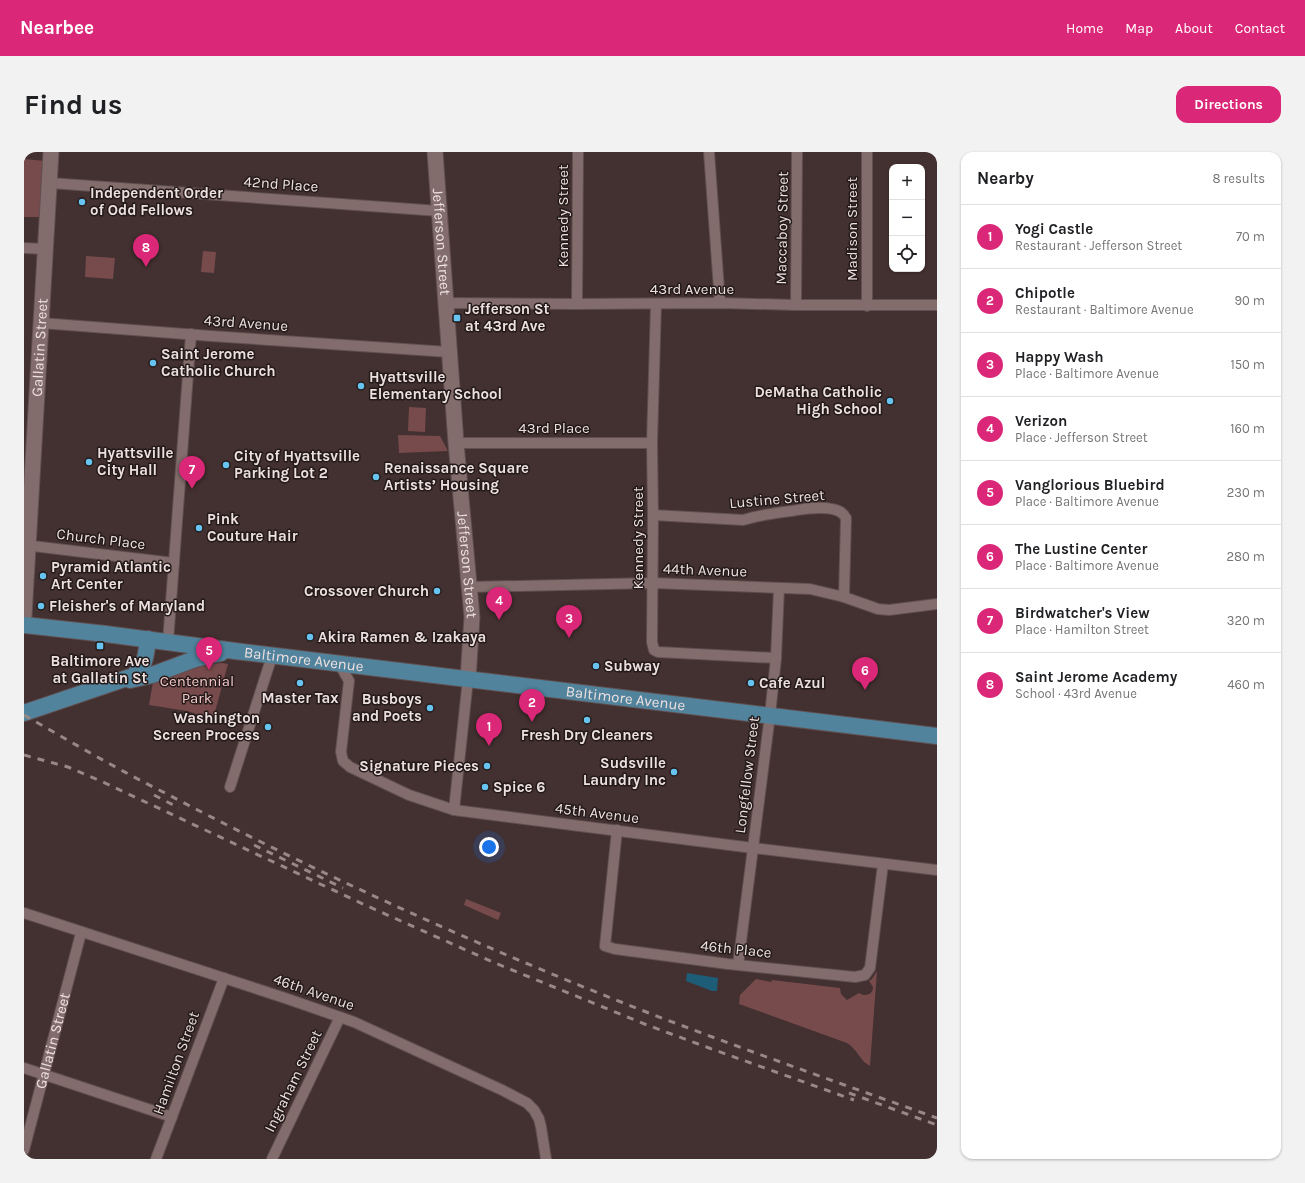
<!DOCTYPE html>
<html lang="en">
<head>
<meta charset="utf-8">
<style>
	:root { --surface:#fff; --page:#f2f2f2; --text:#202124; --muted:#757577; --line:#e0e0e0; --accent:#db2777 }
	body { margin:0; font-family:Karla,sans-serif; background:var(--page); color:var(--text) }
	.controls { position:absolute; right:12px; top:12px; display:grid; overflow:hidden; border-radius:8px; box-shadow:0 1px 3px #0004 }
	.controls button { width:36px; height:36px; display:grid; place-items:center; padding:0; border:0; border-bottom:1px solid var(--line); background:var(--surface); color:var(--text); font:20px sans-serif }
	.you { position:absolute; left:465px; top:695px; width:14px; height:14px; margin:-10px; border:3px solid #fff; border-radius:50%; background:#1a73e8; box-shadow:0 0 0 6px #1a73e833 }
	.badge { display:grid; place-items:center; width:26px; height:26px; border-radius:50%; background:var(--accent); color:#fff; font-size:13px; font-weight:700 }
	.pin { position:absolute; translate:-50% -33px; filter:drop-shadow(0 1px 2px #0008) }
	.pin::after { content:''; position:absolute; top:21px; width:14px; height:12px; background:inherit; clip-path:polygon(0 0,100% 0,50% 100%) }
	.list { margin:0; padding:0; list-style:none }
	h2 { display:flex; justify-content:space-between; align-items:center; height:52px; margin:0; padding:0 16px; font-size:17px }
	h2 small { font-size:13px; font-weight:400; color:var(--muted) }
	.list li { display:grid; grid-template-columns:26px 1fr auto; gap:12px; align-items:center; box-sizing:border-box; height:64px; padding:0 16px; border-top:1px solid var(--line) }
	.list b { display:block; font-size:15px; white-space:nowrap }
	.list p { margin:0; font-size:13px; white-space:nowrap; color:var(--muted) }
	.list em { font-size:13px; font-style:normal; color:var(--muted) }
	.icon { flex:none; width:22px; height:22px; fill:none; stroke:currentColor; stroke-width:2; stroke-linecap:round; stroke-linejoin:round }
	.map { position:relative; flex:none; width:913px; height:1007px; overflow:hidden; border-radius:12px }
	header { display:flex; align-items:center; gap:24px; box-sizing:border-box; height:56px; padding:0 20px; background:var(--accent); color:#fff }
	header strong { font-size:19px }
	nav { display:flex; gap:22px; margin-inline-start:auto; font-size:14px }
	.intro { display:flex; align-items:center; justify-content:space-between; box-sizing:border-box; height:96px; padding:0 24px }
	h1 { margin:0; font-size:28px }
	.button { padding:10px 18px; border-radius:12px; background:var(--accent); color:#fff; font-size:14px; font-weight:700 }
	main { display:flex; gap:24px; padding:0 24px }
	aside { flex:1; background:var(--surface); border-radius:12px; box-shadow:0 1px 3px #0004 }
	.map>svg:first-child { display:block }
	.green { fill:#774b4c }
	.water { fill:#1e5d78 }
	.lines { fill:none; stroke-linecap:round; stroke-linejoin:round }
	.street-casing { stroke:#604f50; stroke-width:12 }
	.secondary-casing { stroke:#604f50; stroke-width:17 }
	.primary-casing { stroke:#604f50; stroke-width:18 }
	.street { stroke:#836c6c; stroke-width:10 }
	.secondary { stroke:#836c6c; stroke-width:15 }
	.primary { stroke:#51839c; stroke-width:16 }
	.rail { stroke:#978787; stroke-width:3; stroke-dasharray:7 7; stroke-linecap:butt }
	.poi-dot { fill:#67c4f0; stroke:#241a1a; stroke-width:1.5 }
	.labels { text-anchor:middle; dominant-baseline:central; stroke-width:3; stroke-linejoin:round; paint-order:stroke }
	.street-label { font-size:15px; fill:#ede0e0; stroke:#241a1a }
	.poi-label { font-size:15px; font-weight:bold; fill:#ede0e0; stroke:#241a1a; text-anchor:start }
	.park-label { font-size:15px; fill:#f3c7c6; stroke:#241a1a }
</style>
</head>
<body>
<header>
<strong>Nearbee</strong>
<nav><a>Home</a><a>Map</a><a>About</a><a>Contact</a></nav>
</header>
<div class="intro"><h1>Find us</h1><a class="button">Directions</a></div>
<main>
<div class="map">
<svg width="913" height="1007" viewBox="0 0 913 1007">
	<rect width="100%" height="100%" fill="#433030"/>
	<!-- green -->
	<g class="green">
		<polygon points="0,7 21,9 18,65 0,65"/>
		<polygon points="179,99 192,100 190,121 177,120"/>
		<polygon points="62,104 91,106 89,127 61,125"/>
		<polygon points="385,255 402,256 401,280 384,279"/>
		<polygon points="374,283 416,284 424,299 375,301"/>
		<polygon points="198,511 204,512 189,567 163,559 125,553 129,530 176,513"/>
		<polygon points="442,747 477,761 474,768 440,753"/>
		<path d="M853,819L846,914C836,909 833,897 823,891L715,852L716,843L732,827L747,830L748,828L816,836L817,842L823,848L835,841L839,843C844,843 849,842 849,835L845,829L848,827Z"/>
	</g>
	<!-- water -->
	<polygon class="water" points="663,821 694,826 693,839 688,839 662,829"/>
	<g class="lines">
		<!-- street casing -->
		<g class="street-casing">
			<g id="street">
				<polyline points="685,0 696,151"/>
				<polyline points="26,31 415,59"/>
				<polyline points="0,96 22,97"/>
				<polyline points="422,151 553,152 696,151 772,153 913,153"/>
				<polyline points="553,152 554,0"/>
				<polyline points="632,152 628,291 629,363 628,490 630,498 634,500 752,506"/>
				<polyline points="772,153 773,0"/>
				<polyline points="843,154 843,0"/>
				<polyline points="17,171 187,184 425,200"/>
				<polyline points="432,291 628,291"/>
				<path d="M629,363L719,368C735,363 751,361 767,359C780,357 795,354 808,357C814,358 819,360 822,366L820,445"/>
				<polyline points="0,393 150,411"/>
				<polyline points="445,435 629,431 786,437 820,445 854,457 865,458 913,452"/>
				<polyline points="144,490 167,182"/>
				<polyline points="315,511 325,529 317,600 319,609 326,615 385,643 430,658 729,696 913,718"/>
				<polyline points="206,635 248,504"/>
				<polyline points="430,658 444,527"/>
				<polyline points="593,678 581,794 591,797 704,812 831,825 841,823 846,816 859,712"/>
				<polyline points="0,761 261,846 330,870 478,938 503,951 510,958 515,967 517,975 522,1007"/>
				<polyline points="714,813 746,563 752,506 755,436"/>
				<polyline points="0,916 148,965"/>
				<path id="s1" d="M0,998L57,781"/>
				<polyline points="132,1007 200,826"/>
				<polyline points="248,1007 316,865"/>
			</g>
		</g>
		<!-- secondary casing -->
		<g class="secondary-casing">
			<g id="secondary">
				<path id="s2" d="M411,0L432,291L448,465L444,527"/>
				<path id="s3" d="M0,464L27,0"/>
			</g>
		</g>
		<!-- primary casing -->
		<g class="primary-casing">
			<g id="primary">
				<path id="s4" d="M0,473L82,482L211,499L913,584"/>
				<polyline points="106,528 128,523 171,507 197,501"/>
				<path d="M0,561L109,524C122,514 122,502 124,487"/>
			</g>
		</g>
		<!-- street -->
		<use href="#street" class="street"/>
		<!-- secondary -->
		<use href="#secondary" class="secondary"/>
		<!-- primary -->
		<use href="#primary" class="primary"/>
		<!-- rail -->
		<g class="rail">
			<path d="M0,563C47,590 93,617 141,641C299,724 463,798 630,863C724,899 818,932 913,966"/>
			<polyline points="0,603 44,615 81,631 341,753 471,811 623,873 685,896 830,948"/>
			<polyline points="130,643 155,656"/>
			<polyline points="230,693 319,736"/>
			<polyline points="825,941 913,973"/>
		</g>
	</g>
	<!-- markers -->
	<g class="poi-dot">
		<circle cx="58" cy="50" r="4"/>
		<rect x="429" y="162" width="8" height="8" rx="2"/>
		<circle cx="129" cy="211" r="4"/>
		<circle cx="337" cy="234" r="4"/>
		<circle cx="866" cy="249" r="4"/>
		<circle cx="65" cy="310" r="4"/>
		<circle cx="202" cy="313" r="4"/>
		<circle cx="352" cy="325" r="4"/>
		<circle cx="175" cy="376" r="4"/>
		<circle cx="19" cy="424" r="4"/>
		<circle cx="413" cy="439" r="4"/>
		<circle cx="17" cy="454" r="4"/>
		<circle cx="286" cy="485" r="4"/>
		<rect x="72" y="490" width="8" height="8" rx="2"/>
		<circle cx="572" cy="514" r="4"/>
		<circle cx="276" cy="531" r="4"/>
		<circle cx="727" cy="531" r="4"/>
		<circle cx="406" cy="556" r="4"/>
		<circle cx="563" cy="568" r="4"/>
		<circle cx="244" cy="575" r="4"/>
		<circle cx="463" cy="614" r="4"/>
		<circle cx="650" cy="620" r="4"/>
		<circle cx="461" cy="635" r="4"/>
	</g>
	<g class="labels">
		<!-- street labels -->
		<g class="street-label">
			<text transform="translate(257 32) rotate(4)">42nd Place</text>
			<text transform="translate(539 64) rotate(-90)">Kennedy Street</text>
			<text transform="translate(758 76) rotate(-89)">Maccaboy Street</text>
			<text transform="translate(828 77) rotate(-90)">Madison Street</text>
			<text stroke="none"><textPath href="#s2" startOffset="90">Jefferson Street</textPath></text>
			<text x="668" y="137">43rd Avenue</text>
			<text transform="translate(222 171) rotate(4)">43rd Avenue</text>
			<text stroke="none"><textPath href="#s3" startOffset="269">Gallatin Street</textPath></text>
			<text x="530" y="276">43rd Place</text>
			<text transform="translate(753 347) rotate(-5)">Lustine Street</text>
			<text transform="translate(614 386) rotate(-90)">Kennedy Street</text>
			<text transform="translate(77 387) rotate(7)">Church Place</text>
			<text stroke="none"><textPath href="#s2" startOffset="414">Jefferson Street</textPath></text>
			<text transform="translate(681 418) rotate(2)">44th Avenue</text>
			<text stroke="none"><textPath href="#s4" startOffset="282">Baltimore Avenue</textPath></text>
			<text stroke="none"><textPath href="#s4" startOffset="606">Baltimore Avenue</textPath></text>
			<text transform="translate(723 623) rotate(-83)">Longfellow Street</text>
			<text transform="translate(573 661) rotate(7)">45th Avenue</text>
			<text transform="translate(712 797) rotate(6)">46th Place</text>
			<text transform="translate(290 840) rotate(19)">46th Avenue</text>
			<text stroke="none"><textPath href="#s1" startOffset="113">Gallatin Street</textPath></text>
			<text transform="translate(152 911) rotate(-70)">Hamilton Street</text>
			<text transform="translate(269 929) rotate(-64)">Ingraham Street</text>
		</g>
		<!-- poi labels -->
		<g class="poi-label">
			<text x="66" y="41">Independent Order<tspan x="66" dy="17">of Odd Fellows</tspan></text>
			<text x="441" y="157">Jefferson St<tspan x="441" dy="17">at 43rd Ave</tspan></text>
			<text x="137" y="202">Saint Jerome<tspan x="137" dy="17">Catholic Church</tspan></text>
			<text x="345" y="225">Hyattsville<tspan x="345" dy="17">Elementary School</tspan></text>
			<text x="858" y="240" text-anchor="end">DeMatha Catholic<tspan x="858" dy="17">High School</tspan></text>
			<text x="73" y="301">Hyattsville<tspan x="73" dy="17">City Hall</tspan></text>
			<text x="210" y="304">City of Hyattsville<tspan x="210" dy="17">Parking Lot 2</tspan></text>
			<text x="360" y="316">Renaissance Square<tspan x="360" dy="17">Artists’ Housing</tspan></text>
			<text x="183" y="367">Pink<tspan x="183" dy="17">Couture Hair</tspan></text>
			<text x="27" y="415">Pyramid Atlantic<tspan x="27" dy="17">Art Center</tspan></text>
			<text x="405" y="439" text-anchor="end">Crossover Church</text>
			<text x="25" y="454">Fleisher's of Maryland</text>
			<text x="294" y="485">Akira Ramen &amp; Izakaya</text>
			<text x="76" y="509" text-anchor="middle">Baltimore Ave<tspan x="76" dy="17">at Gallatin St</tspan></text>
			<text x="580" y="514">Subway</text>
			<text x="735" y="531">Cafe Azul</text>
			<text x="276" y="546" text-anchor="middle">Master Tax</text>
			<text x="398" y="547" text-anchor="end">Busboys<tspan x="398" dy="17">and Poets</tspan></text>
			<text x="236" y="566" text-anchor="end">Washington<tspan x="236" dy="17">Screen Process</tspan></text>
			<text x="563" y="583" text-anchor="middle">Fresh Dry Cleaners</text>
			<text x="642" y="611" text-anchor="end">Sudsville<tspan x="642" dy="17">Laundry Inc</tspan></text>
			<text x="455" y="614" text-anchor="end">Signature Pieces</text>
			<text x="469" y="635">Spice 6</text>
		</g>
		<!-- park labels -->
		<g class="park-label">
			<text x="173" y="529">Centennial<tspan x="173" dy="17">Park</tspan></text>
		</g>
	</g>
</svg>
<div class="controls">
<button>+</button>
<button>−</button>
<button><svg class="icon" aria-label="locate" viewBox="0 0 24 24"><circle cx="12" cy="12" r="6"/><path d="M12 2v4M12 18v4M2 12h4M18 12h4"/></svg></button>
</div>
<div class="you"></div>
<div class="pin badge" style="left:465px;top:594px">1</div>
<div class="pin badge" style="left:508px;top:570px">2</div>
<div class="pin badge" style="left:545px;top:486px">3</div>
<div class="pin badge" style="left:475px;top:468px">4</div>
<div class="pin badge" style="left:185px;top:518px">5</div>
<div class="pin badge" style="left:841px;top:538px">6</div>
<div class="pin badge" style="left:168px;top:337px">7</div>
<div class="pin badge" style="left:122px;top:115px">8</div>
</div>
<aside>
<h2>Nearby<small>8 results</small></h2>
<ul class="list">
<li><span class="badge">1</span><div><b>Yogi Castle</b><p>Restaurant · Jefferson Street</p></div><em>70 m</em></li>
<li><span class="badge">2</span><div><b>Chipotle</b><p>Restaurant · Baltimore Avenue</p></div><em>90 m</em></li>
<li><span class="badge">3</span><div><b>Happy Wash</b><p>Place · Baltimore Avenue</p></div><em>150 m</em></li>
<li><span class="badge">4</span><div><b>Verizon</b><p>Place · Jefferson Street</p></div><em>160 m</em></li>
<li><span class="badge">5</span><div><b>Vanglorious Bluebird</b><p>Place · Baltimore Avenue</p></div><em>230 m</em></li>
<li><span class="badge">6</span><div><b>The Lustine Center</b><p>Place · Baltimore Avenue</p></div><em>280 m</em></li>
<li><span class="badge">7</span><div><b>Birdwatcher's View</b><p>Place · Hamilton Street</p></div><em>320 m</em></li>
<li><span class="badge">8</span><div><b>Saint Jerome Academy</b><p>School · 43rd Avenue</p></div><em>460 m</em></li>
</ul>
</aside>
</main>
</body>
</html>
